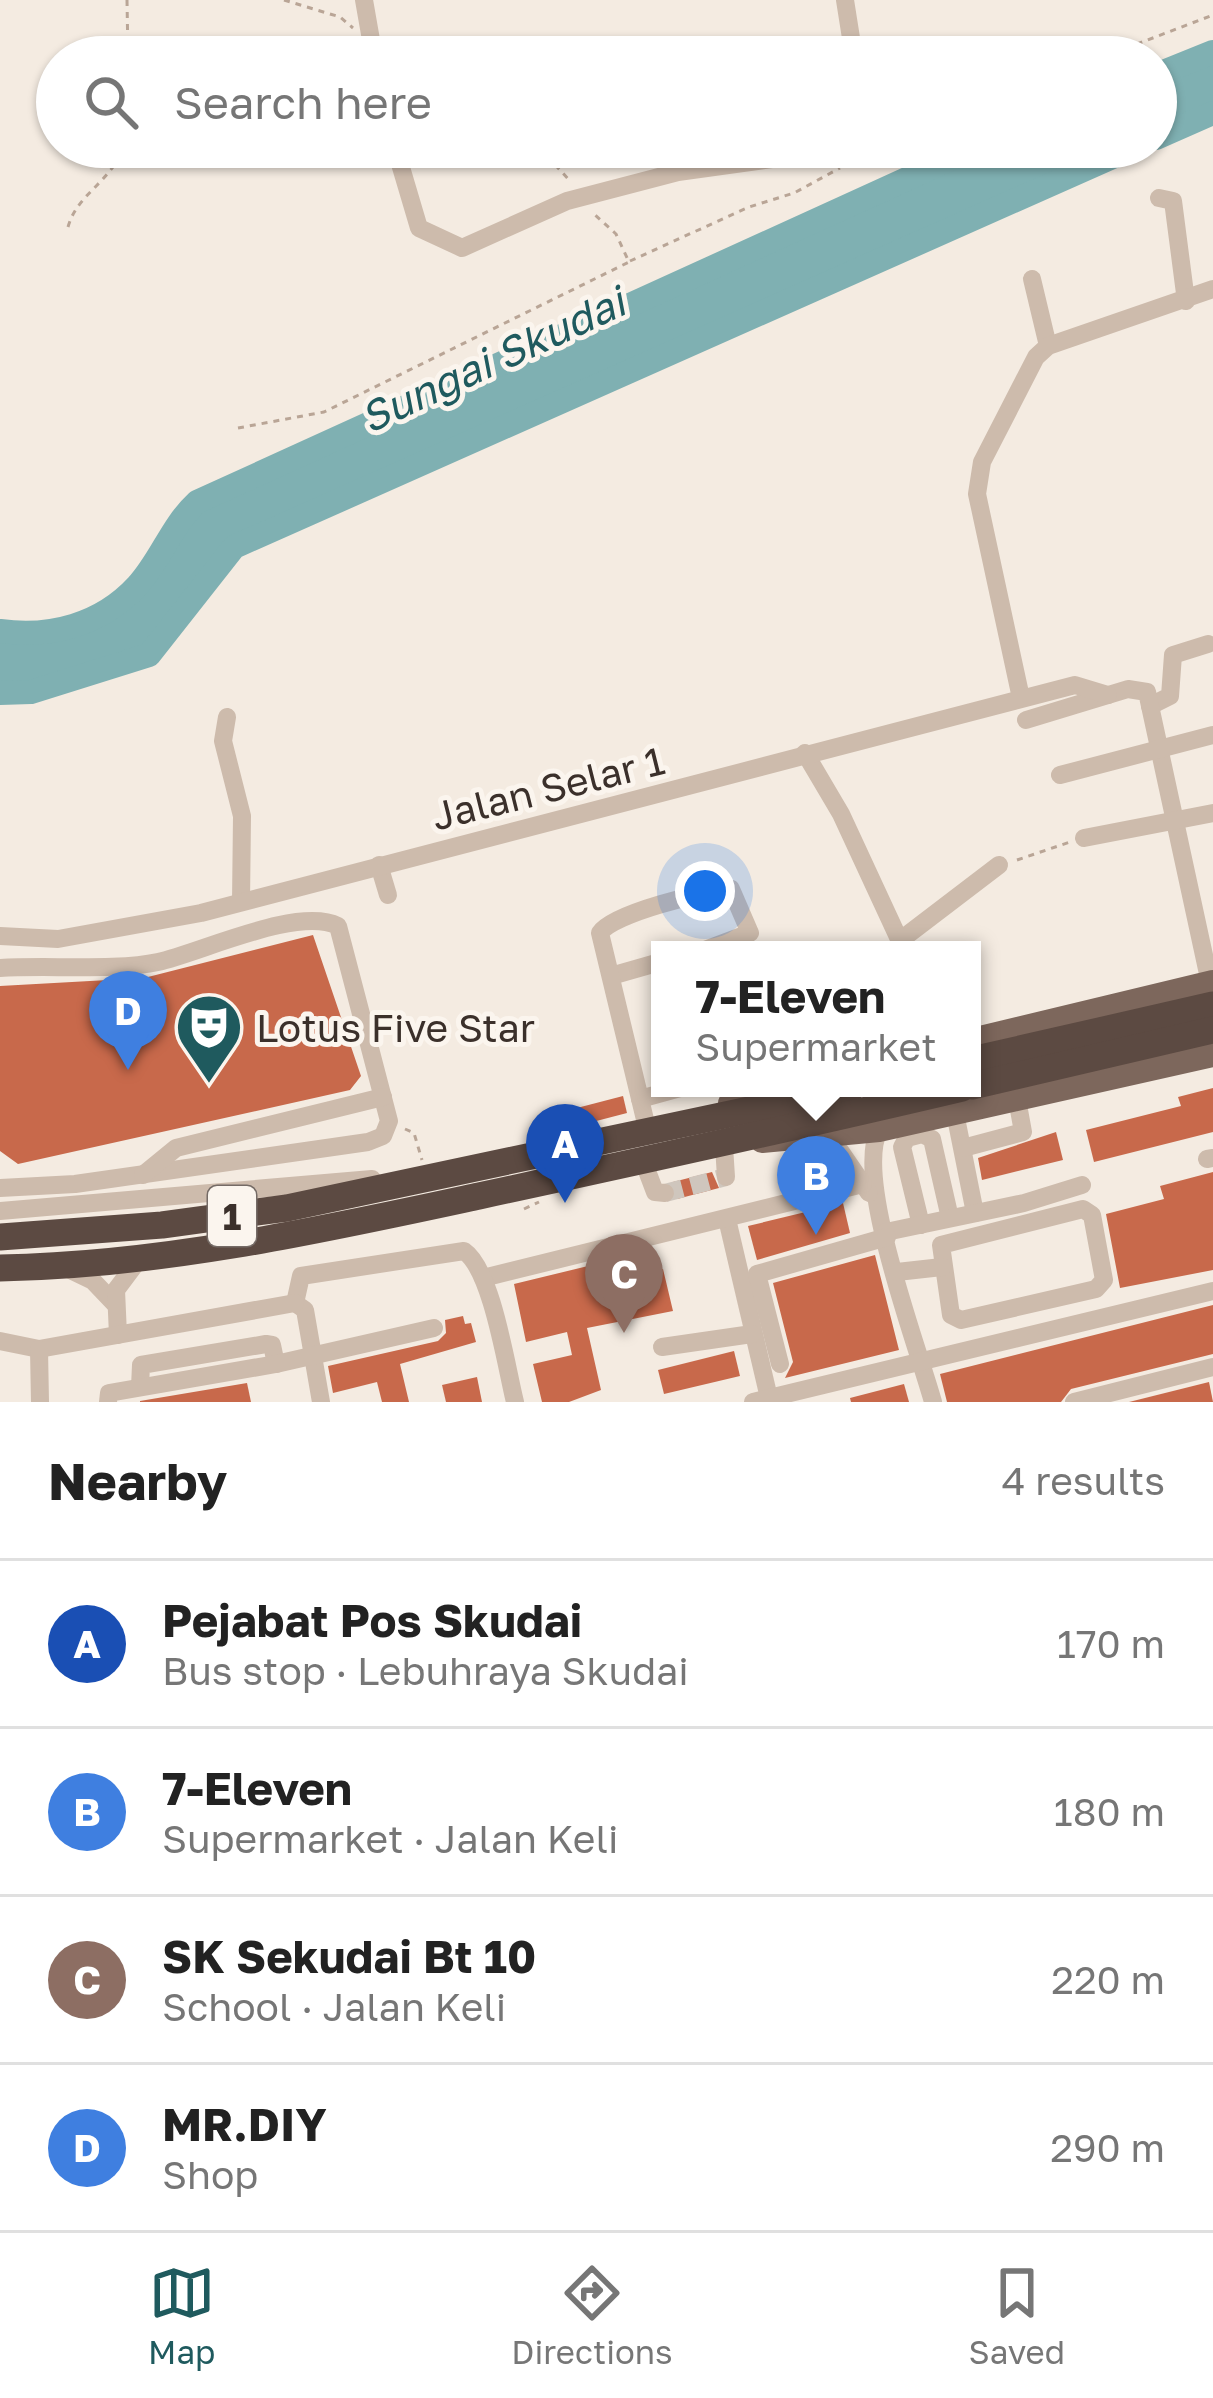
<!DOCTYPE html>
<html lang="en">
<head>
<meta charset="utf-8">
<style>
	:root { --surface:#fff; --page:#f6f6f6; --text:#222; --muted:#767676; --line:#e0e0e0; --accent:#1f5a5e }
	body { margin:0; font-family:"Golos Text",sans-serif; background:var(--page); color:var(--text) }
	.you { position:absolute; left:705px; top:891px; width:42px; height:42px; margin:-30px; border:9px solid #fff; border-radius:50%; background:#1a73e8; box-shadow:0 0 0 18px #1a73e833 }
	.badge { display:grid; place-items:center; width:78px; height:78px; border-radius:50%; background:var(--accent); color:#fff; font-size:39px; font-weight:700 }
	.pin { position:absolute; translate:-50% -99px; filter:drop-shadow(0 3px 6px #0008) }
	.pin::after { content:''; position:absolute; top:63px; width:42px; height:36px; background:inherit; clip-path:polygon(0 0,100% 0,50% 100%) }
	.popup { position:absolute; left:651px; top:941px; width:330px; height:156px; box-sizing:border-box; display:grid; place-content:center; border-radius:0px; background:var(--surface); filter:drop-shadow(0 3px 9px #0005); font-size:39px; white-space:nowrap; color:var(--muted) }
	.popup b { font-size:45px; color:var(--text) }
	.popup::after { content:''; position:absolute; left:50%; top:100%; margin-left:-24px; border:24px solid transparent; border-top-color:var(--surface) }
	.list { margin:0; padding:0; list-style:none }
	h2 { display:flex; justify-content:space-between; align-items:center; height:156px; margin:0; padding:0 48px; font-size:51px }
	h2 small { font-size:39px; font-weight:400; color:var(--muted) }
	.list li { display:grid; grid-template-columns:78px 1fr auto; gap:36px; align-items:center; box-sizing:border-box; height:168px; padding:0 48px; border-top:3px solid var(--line) }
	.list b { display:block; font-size:45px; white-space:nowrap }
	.list p { margin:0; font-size:39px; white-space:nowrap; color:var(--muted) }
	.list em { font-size:39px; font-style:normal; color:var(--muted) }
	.icon { flex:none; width:66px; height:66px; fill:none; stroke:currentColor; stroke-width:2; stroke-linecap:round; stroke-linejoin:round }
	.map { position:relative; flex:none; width:1213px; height:1402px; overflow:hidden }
	.search { position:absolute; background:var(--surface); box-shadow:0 3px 9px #0004; left:36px; right:36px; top:36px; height:132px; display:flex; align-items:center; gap:30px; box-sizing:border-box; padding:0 42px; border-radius:66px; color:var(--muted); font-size:45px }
	.sheet { height:828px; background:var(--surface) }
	nav { display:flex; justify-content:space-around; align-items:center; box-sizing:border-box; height:168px; border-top:3px solid var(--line); background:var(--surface); font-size:33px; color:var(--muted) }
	nav a { display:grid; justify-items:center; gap:6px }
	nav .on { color:var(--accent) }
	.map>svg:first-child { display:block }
	.water { fill:#7fb0b2 }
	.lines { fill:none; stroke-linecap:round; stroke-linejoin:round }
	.river { stroke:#7fb0b2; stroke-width:24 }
	.building { fill:#c8694b }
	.minor-tunnel { stroke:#cfc6bd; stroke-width:18; stroke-dasharray:18 9; stroke-linecap:butt }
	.path { stroke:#b9a596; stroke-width:3; stroke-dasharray:6 6; stroke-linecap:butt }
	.minor { stroke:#cdbbac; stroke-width:18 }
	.major { stroke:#7d675c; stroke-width:24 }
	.highway { stroke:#5c4a42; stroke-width:27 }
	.labels { text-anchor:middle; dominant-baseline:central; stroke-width:10; stroke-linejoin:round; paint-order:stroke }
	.shield { fill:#fbf5ee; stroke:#756b66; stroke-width:3 }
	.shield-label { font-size:36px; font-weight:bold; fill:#3b302b }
	.street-label { font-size:39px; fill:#3b302b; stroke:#fbf5ee }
	.poi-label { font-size:39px; fill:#3b302b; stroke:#fbf5ee; text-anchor:start }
	.water-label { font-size:42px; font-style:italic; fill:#1f5a5e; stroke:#fbf5ee }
</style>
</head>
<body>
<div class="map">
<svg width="1213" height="1402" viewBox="0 0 1213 1402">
	<rect width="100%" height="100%" fill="#f4ebe1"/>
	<!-- water -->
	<g class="water">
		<polygon points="1213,52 1213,113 1156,138 1156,75"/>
		<path d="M977,147H1135L234,546L149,655L31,692L0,693V631C50,638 101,625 137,586C161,560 171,526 197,502Z"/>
	</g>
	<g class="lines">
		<!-- river -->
		<g class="river">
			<polyline points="1156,75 1213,52"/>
			<polyline points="1156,138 1213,113"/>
			<path d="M0,631C50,638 101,625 137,586C161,560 171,526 197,502L977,147"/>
			<polyline points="0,693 31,692 149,655 234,547 1135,147"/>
		</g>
	</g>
	<!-- building -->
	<g class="building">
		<polygon points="313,935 361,1076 350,1090 18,1164 0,1151 0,986 144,978"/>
		<polygon points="1213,1088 1213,1132 1094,1162 1086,1130 1181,1106 1178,1097"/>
		<polygon points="623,1096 627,1113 554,1132 550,1115"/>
		<polygon points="1056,1132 1063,1160 982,1180 978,1158"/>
		<polygon points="712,1172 719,1188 677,1199 673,1182"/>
		<polygon points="1213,1172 1213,1270 1120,1288 1106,1214 1164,1199 1160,1186"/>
		<polygon points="843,1203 850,1233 757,1260 748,1226"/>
		<polygon points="875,1255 899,1350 785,1378 793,1362 773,1283"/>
		<polygon points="621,1258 625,1279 663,1269 673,1311 587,1328 601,1390 569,1402 542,1402 533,1364 572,1355 567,1332 526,1342 514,1284"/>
		<polygon points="1213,1305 1213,1354 1071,1389 1061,1402 947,1402 940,1374"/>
		<polygon points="463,1316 465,1324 471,1323 476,1342 400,1364 409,1402 382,1402 377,1382 333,1393 328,1366 438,1341 446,1333 445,1320"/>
		<polygon points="734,1351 740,1376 664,1394 658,1370"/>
		<polygon points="477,1377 482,1402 446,1402 442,1385"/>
		<polygon points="1209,1382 1213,1402 1129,1402"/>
		<polygon points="247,1383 251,1402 140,1402 140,1401"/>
		<polygon points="904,1384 909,1402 851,1402 850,1398"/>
	</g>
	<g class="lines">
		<!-- minor-tunnel -->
		<polyline class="minor-tunnel" points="665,1193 726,1177"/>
		<!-- path -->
		<g class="path">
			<polyline points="127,0 128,57"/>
			<polyline points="284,0 340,17 353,28"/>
			<polyline points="386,48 442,57"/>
			<polyline points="1103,57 1213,15"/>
			<polyline points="539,147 570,181"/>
			<path d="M68,227C77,194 110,183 124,147"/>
			<polyline points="630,261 749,207 794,193 840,168"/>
			<polyline points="238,428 324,412 629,262 616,234 593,213"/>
			<polyline points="1017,860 1070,842"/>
			<polyline points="405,1129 414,1133 422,1160"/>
			<polyline points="524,1209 539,1202"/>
		</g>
		<!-- minor -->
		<g class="minor">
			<polyline points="364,0 374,57"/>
			<polyline points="845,0 854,57"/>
			<polyline points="395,147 419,228 462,248 567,201 678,172 860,147"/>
			<polyline points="1159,198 1173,201 1186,301"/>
			<polyline points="1032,279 1048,346"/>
			<polyline points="1021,698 977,494 982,462 1036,357 1048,346 1213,289"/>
			<polyline points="1150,706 1170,696 1173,655 1208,644"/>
			<polyline points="227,717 223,741 242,816 241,902"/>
			<polyline points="1026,720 1128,689 1147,692 1210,983"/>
			<polyline points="805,753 841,814 904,950"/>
			<polyline points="1060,775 1213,735"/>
			<polyline points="1084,838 1213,813"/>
			<polyline points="379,865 388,895"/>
			<polyline points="0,936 58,939 201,913 1075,685 1108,695"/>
			<polyline points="902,939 999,865"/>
			<path d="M0,968C45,965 118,971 158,962C202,952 298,906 338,926L389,1121L383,1136L368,1142L75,1184L0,1188"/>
			<polyline points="611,976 660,962"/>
			<polyline points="640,1099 680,1088"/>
			<polyline points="955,1113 975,1213"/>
			<path d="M879,1130C854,1179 917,1344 933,1402"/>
			<path d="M648,1132L600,933C613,913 705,891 731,889L750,933L705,950"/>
			<polyline points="821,1140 841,1152 869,1193"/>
			<polyline points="724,1146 726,1177"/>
			<polyline points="963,1148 1023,1132 1017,1099"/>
			<polyline points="1207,1159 1213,1158"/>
			<polyline points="644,1163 655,1192 665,1193"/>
			<polyline points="143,1175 176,1148 383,1097"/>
			<polygon points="1083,1209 1092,1215 1104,1280 1096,1289 961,1320 951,1315 941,1245"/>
			<polyline points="0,1211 372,1179"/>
			<polyline points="727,1219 769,1398"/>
			<polyline points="921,1225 902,1147 907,1138 922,1134 932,1139 950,1218"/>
			<polyline points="886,1232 1024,1203 1082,1185"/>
			<polyline points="66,1268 93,1281 114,1303"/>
			<polyline points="897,1272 942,1267"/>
			<polyline points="483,1278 863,1184"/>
			<path d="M295,1303L301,1276L464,1251C492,1270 506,1366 515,1402"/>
			<polyline points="295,1303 305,1310 321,1402"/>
			<polyline points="118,1335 116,1290 140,1258"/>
			<polyline points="0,1341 39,1349 295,1303"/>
			<polyline points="662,1347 752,1334"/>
			<polyline points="39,1349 40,1402"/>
			<polyline points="780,1364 757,1274 887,1237"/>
			<polyline points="140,1387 141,1365 266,1344 272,1345 276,1364"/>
			<polyline points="108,1402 109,1393 276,1364 434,1328"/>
			<polyline points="753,1402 1213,1291"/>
			<polyline points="1074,1402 1213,1367"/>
		</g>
		<!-- major -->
		<g class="major">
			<polyline points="972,1040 1213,982"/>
			<polyline points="730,1103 783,1088"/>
			<polyline points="762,1141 879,1130 1213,1055"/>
		</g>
		<!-- highway -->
		<g class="highway">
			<polyline points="972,1060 1213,1005"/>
			<polyline points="972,1086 1213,1030"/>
			<polyline points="0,1237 162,1225 287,1208 852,1088"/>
			<path d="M0,1268C163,1265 321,1230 479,1196C641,1161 801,1126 962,1088"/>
		</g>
	</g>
	<!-- icons -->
	<defs>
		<g id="theatre-pin" transform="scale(3.45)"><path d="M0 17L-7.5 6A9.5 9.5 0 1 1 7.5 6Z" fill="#1f5a5e" stroke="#fbf5ee"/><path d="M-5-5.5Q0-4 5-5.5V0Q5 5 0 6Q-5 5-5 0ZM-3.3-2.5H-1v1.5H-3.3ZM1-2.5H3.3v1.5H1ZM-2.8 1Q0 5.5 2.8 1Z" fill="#fff"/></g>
	</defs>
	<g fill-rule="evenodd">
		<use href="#theatre-pin" x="209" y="1027"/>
	</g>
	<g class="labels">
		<!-- shield labels -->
		<rect class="shield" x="208" y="1186" width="48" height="60" rx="9"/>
		<g class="shield-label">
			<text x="232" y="1216">1</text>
		</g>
		<!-- street labels -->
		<g class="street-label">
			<text transform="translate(548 788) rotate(-14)">Jalan Selar 1</text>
		</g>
		<!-- poi labels -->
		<g class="poi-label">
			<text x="256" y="1027">Lotus Five Star</text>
		</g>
		<!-- water labels -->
		<g class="water-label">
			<text transform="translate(492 359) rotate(-25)">Sungai Skudai</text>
		</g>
	</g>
</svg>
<div class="you"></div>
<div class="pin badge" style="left:565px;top:1203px;background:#1a4fb4">A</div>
<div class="pin badge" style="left:816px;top:1235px;background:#3f7fe0">B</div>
<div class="popup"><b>7-Eleven</b>Supermarket</div>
<div class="pin badge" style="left:624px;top:1333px;background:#8d6e63">C</div>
<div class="pin badge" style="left:128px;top:1070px;background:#3f7fe0">D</div>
<div class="search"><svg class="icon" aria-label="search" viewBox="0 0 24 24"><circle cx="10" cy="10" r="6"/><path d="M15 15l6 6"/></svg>Search here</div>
</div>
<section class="sheet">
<h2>Nearby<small>4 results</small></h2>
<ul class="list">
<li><span class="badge" style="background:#1a4fb4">A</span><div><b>Pejabat Pos Skudai</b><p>Bus stop · Lebuhraya Skudai</p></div><em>170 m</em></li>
<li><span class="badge" style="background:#3f7fe0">B</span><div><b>7-Eleven</b><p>Supermarket · Jalan Keli</p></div><em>180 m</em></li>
<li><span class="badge" style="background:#8d6e63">C</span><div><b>SK Sekudai Bt 10</b><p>School · Jalan Keli</p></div><em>220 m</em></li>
<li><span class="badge" style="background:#3f7fe0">D</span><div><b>MR.DIY</b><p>Shop</p></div><em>290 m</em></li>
</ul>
</section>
<nav>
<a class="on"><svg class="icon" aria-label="map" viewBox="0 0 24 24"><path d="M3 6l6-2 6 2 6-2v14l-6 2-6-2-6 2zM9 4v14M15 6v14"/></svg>Map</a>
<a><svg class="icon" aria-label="directions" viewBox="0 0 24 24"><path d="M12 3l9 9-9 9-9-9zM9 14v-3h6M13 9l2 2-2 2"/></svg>Directions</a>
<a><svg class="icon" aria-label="saved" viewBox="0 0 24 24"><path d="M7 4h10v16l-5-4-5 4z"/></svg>Saved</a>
</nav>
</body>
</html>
